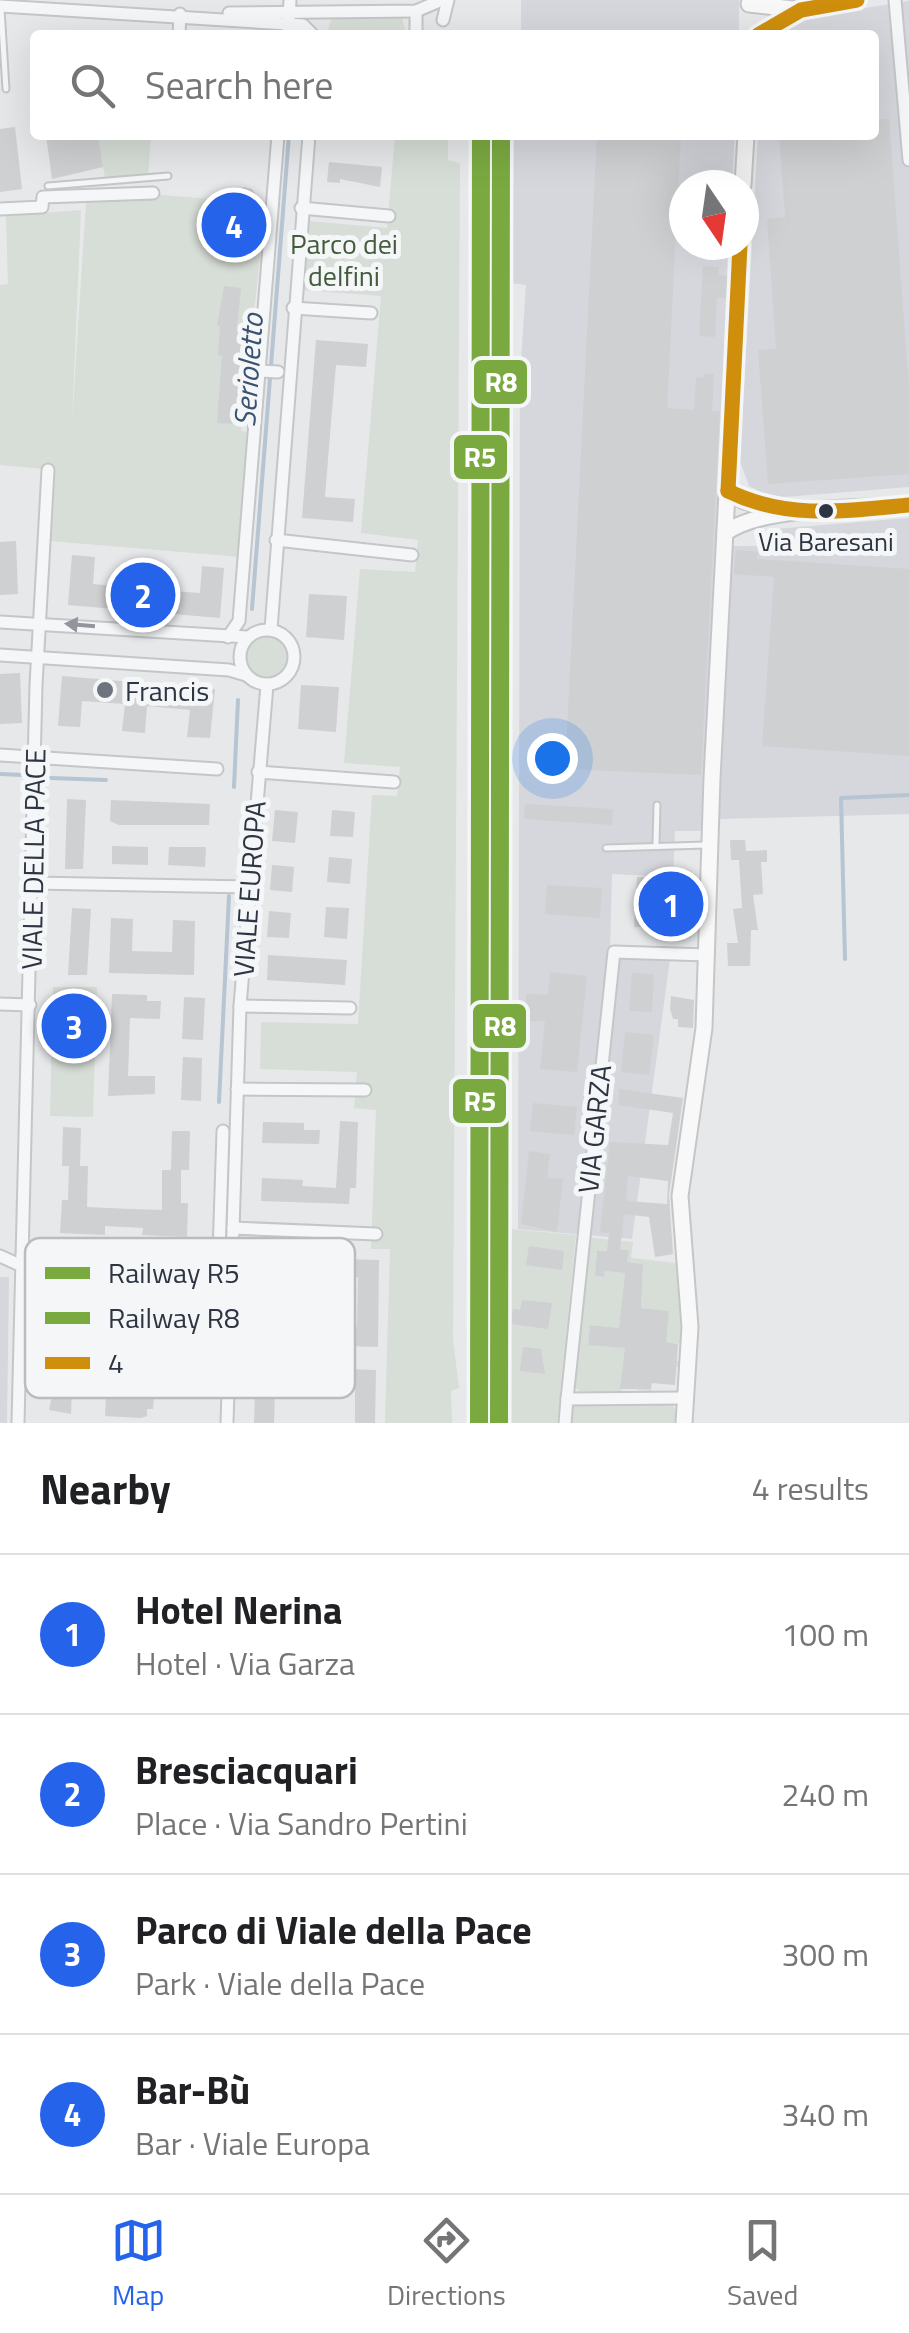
<!DOCTYPE html>
<html lang="en">
<head>
<meta charset="utf-8">
<style>
	:root { --surface:#fff; --page:#f6f6f6; --text:#202124; --muted:#757577; --line:#e0e0e0; --accent:#2563eb }
	body { margin:0; font-family:"Titillium Web",sans-serif; background:var(--page); color:var(--text) }
	.compass { position:absolute; left:669px; top:170px; width:90px; height:90px; border-radius:50%; background:var(--surface); box-shadow:0 10px 40px #0002; rotate:167deg }
	.you { position:absolute; left:552px; top:758px; width:35px; height:35px; margin:-25px; border:8px solid #fff; border-radius:50%; background:#1a73e8; box-shadow:0 0 0 15px #1a73e833 }
	.badge { display:grid; place-items:center; width:65px; height:65px; border-radius:50%; background:var(--accent); color:#fff; font-size:32px; font-weight:700 }
	.pin { position:absolute; translate:-50% -50%; border:5px solid #fff; box-shadow:0 2px 10px #0006 }
	.list { margin:0; padding:0; list-style:none }
	h2 { display:flex; justify-content:space-between; align-items:center; height:130px; margin:0; padding:0 40px; font-size:42px }
	h2 small { font-size:32px; font-weight:400; color:var(--muted) }
	.list li { display:grid; grid-template-columns:65px 1fr auto; gap:30px; align-items:center; box-sizing:border-box; height:160px; padding:0 40px; border-top:2px solid var(--line) }
	.list b { display:block; font-size:38px; white-space:nowrap }
	.list p { margin:0; font-size:32px; white-space:nowrap; color:var(--muted) }
	.list em { font-size:32px; font-style:normal; color:var(--muted) }
	.icon { flex:none; width:55px; height:55px; fill:none; stroke:currentColor; stroke-width:2; stroke-linecap:round; stroke-linejoin:round }
	.map { position:relative; flex:none; width:909px; height:1423px; overflow:hidden }
	.search { position:absolute; background:var(--surface); box-shadow:0 10px 40px #0002; left:30px; right:30px; top:30px; height:110px; display:flex; align-items:center; gap:25px; box-sizing:border-box; padding:0 35px; border-radius:10px; color:var(--muted); font-size:38px }
	.sheet { height:770px; background:var(--surface) }
	nav { display:flex; justify-content:space-around; align-items:center; box-sizing:border-box; height:140px; border-top:2px solid var(--line); background:var(--surface); font-size:28px; color:var(--muted) }
	nav a { display:grid; justify-items:center; gap:5px }
	nav .on { color:var(--accent) }
	.map>svg:first-child { display:block }
	.built { fill:#d5d7dd }
	.green { fill:#d7ddd7 }
	.lines { fill:none; stroke-linecap:round; stroke-linejoin:round }
	.stream { stroke:#b7c4d2; stroke-width:4 }
	.building { fill:#ced0d2; fill-rule:evenodd }
	.lane-casing { stroke:#c4c6c8; stroke-width:9 }
	.street-casing { stroke:#c4c6c8; stroke-width:15 }
	.secondary-casing { stroke:#c4c6c8; stroke-width:19 }
	.lane { stroke:#f5f6f7; stroke-width:5 }
	.street { stroke:#f5f6f7; stroke-width:11 }
	.secondary { stroke:#f8f8f8; stroke-width:15 }
	.bus-1-casing { stroke:#f4f6f8; stroke-width:22 }
	.bus-1 { stroke:#cf8f0d; stroke-width:15 }
	.rail-1-casing { stroke:#f4f6f8; stroke-width:25 }
	.rail-2-casing { stroke:#f4f6f8; stroke-width:25 }
	.rail-1 { stroke:#7aa940; stroke-width:18 }
	.rail-2 { stroke:#7aa940; stroke-width:18 }
	.oneway { fill:#92969c }
	.bus-dot { fill:#2e3542; stroke:#f4f6f8; stroke-width:4 }
	.poi-dot { fill:#6e747d; stroke:#f4f6f8; stroke-width:4 }
	.labels { text-anchor:middle; dominant-baseline:central; stroke-width:10; stroke-linejoin:round; paint-order:stroke }
	.bus-label { font-size:26px; fill:#2e3542; stroke:#f4f6f8 }
	.park-label { font-size:28px; fill:#425c3c; stroke:#f4f6f8 }
	.poi-label { font-size:28px; fill:#2e3542; stroke:#f4f6f8; text-anchor:start }
	.street-label { font-size:28px; fill:#2e3542; stroke:#f4f6f8 }
	.water-label { font-size:30px; font-style:italic; fill:#3b5372; stroke:#f4f6f8 }
	.key { fill:#f4f6f8; stroke:#b9bcc1; stroke-width:2.5 }
	.key-label { font-size:28px; fill:#2e3542 }
	.line-badge { stroke:#f4f6f8; stroke-width:4 }
	.badge-label { font-size:28px; text-anchor:middle; font-weight:bold; fill:#fff }
</style>
</head>
<body>
<div class="map">
<svg width="909" height="1423" viewBox="0 0 909 1423">
	<rect width="100%" height="100%" fill="#e6e8ea"/>
	<!-- built -->
	<g class="built">
		<rect x="521" y="0" width="218" height="35"/>
		<polygon points="909,1 909,487 772,498 749,486 740,461 758,135 874,135 874,35 772,35 796,19"/>
		<polygon points="514,135 735,135 732,185 684,185 684,245 728,245 705,831 675,831 673,877 612,874 610,950 670,959 632,1239 518,1229 520,375 526,285 511,283"/>
		<polygon points="909,518 909,814 720,819 718,749 733,546 760,546 761,530"/>
		<polygon points="0,1277 9,1277 7,1423 0,1423"/>
	</g>
	<!-- green -->
	<g class="green">
		<polygon points="332,17 402,17 406,35 326,35"/>
		<polygon points="98,135 151,135 148,177 105,178"/>
		<polygon points="395,135 448,135 448,160 460,163 453,1340 459,1388 451,1391 452,1423 385,1423 390,1249 371,1249 376,1110 354,1108 357,1072 260,1069 261,1022 358,1024 372,795 397,796 400,767 344,763 360,569 415,572 418,540 361,533 381,296 302,290 308,221 387,228"/>
		<polygon points="149,194 212,199 212,209 246,211 247,204 264,205 265,212 241,431 252,433 241,557 50,541 55,470 0,465 0,285 8,284 6,216 81,210 72,422 86,202"/>
		<circle cx="267" cy="657" r="23"/>
		<polygon points="53,987 97,987 93,1117 50,1116"/>
		<polygon points="510,1229 576,1235 557,1423 497,1423 499,1330"/>
		<polygon points="585,1237 633,1242 631,1258 677,1263 683,1344 665,1342 674,1360 681,1362 680,1367 655,1365 651,1391 637,1390 639,1381 667,1328 669,1311 641,1308 643,1264 627,1262 628,1250 597,1251 595,1276 604,1277 605,1271 625,1273 619,1328 590,1325 588,1344 636,1349 623,1363 621,1394 580,1391 572,1385"/>
		<polygon points="615,1403 673,1405 680,1423 571,1423 573,1404"/>
	</g>
	<g class="lines">
		<!-- stream -->
		<g class="stream">
			<polyline points="252,609 289,135"/>
			<polyline points="0,774 22,775"/>
			<polyline points="51,778 106,780"/>
			<polyline points="234,787 238,700"/>
			<polyline points="845,959 841,798 909,795"/>
			<polyline points="219,1102 229,896"/>
		</g>
	</g>
	<!-- building -->
	<g class="building">
		<polygon points="889,119 909,387 909,474 768,484 758,350 776,349 767,219 785,217 779,135 874,135 874,120"/>
		<polygon points="15,127 22,189 0,192 0,129"/>
		<polygon points="46,135 98,135 103,167 52,179"/>
		<polygon points="597,135 681,135 667,408 694,410 696,377 704,378 704,374 714,374 712,411 720,411 701,775 565,769"/>
		<polygon points="329,162 382,167 380,187 340,179 340,183 327,182"/>
		<polygon points="244,187 252,189 259,201 248,200 241,256 228,254 230,239 222,239 224,209 231,209 234,194"/>
		<polygon points="703,266 719,267 718,275 727,276 726,298 717,298 715,337 699,336"/>
		<polygon points="224,286 241,288 237,328 251,329 248,362 240,362 236,424 217,423 222,356 218,355 220,326 217,326"/>
		<polygon points="316,340 368,344 366,367 336,365 331,422 325,497 355,499 353,522 302,518"/>
		<polygon points="16,541 18,594 0,595 0,542"/>
		<polygon points="736,550 758,552 757,559 909,569 909,756 762,746 774,577 734,574"/>
		<polygon points="72,555 95,557 93,584 135,588 137,561 160,562 157,590 200,593 202,566 224,568 220,618 68,605"/>
		<polygon points="309,594 347,596 344,640 306,637"/>
		<polygon points="20,673 22,723 0,724 0,674"/>
		<polygon points="62,676 215,689 210,738 187,737 190,710 147,706 145,733 122,731 125,704 82,701 80,727 58,726"/>
		<polygon points="301,685 339,687 336,732 298,729"/>
		<polygon points="67,799 86,800 83,869 65,869"/>
		<polygon points="111,800 210,804 209,825 119,825 110,821"/>
		<polygon points="525,804 613,809 612,825 524,819"/>
		<polygon points="275,810 298,812 295,843 272,841"/>
		<polygon points="332,810 355,812 353,837 330,836"/>
		<polygon points="730,840 745,840 746,851 767,850 767,862 761,862 763,894 753,895 758,930 751,930 750,966 728,966 727,943 738,943 733,909 742,908 739,860 731,860"/>
		<polygon points="112,846 148,847 148,865 112,864"/>
		<polygon points="169,847 206,847 205,867 168,865"/>
		<polygon points="329,857 352,859 350,884 327,882"/>
		<polygon points="272,865 294,867 292,892 270,890"/>
		<polygon points="637,877 653,877 652,889 670,890 670,897 682,898 686,919 651,917 650,927 634,927"/>
		<polygon points="547,885 602,888 600,918 545,914"/>
		<polygon points="326,907 349,908 347,939 324,937"/>
		<polygon points="72,908 91,909 87,975 68,975"/>
		<polygon points="269,911 291,913 289,938 267,937"/>
		<polygon points="111,918 133,919 132,951 172,952 173,920 195,921 194,975 109,973"/>
		<polygon points="268,955 347,960 345,985 267,980"/>
		<polygon points="550,972 587,976 577,1072 540,1069 545,1021 526,1021 526,994 548,995"/>
		<polygon points="632,973 654,974 652,1012 629,1011"/>
		<polygon points="112,994 147,995 147,1001 161,1001 160,1019 130,1018 128,1076 155,1076 155,1094 108,1096"/>
		<polygon points="671,996 694,1000 693,1028 678,1027 678,1019 673,1019 670,1009"/>
		<polygon points="184,997 205,998 203,1040 182,1039"/>
		<polygon points="625,1032 654,1035 649,1075 621,1072"/>
		<polygon points="183,1057 202,1058 201,1101 181,1100"/>
		<path d="M619,1089L683,1098L669,1195L673,1254L655,1257L649,1217L624,1214L620,1250H629L627,1262L643,1264L641,1308L669,1311L666,1342L678,1344L675,1385L651,1383V1389H620L625,1348L588,1345L590,1325L619,1328L625,1273L605,1271L604,1277L595,1276L597,1251H607L609,1233L600,1232L610,1142L668,1145L673,1113L618,1105ZM628,1176L668,1181L667,1204L626,1201Z"/>
		<polygon points="533,1103 577,1107 574,1135 530,1131"/>
		<polygon points="340,1121 358,1122 356,1188 350,1188 349,1204 261,1201 262,1178 303,1180 302,1186 336,1188"/>
		<polygon points="263,1122 304,1123 304,1130 320,1130 319,1144 262,1143"/>
		<polygon points="63,1127 81,1128 80,1166 88,1166 87,1207 132,1209 162,1210 162,1170 171,1170 172,1131 190,1131 189,1170 181,1170 181,1203 188,1203 187,1237 142,1235 143,1228 105,1226 105,1235 60,1233 62,1200 68,1200 69,1166 62,1166"/>
		<polygon points="529,1151 550,1154 547,1178 563,1179 557,1232 521,1224"/>
		<polygon points="529,1246 564,1251 562,1270 526,1265"/>
		<polygon points="333,1259 379,1260 378,1347 347,1346 347,1327 357,1327 358,1277 332,1277"/>
		<polygon points="522,1300 552,1303 548,1329 511,1324 513,1309 520,1310"/>
		<polygon points="523,1347 541,1349 545,1374 520,1371"/>
		<polygon points="256,1367 286,1368 285,1388 275,1388 274,1423 254,1423"/>
		<polygon points="347,1369 376,1370 375,1423 355,1423 355,1388 346,1388"/>
		<polygon points="54,1386 72,1390 71,1414 49,1410"/>
		<polygon points="121,1390 145,1392 145,1397 154,1397 153,1409 147,1409 147,1416 141,1418 105,1416 106,1395 120,1396"/>
	</g>
	<g class="lines">
		<!-- lane casing -->
		<g class="lane-casing">
			<g id="lane">
				<polyline points="1,9 6,89"/>
				<polyline points="48,186 168,176"/>
				<polyline points="656,843 657,805"/>
				<polyline points="606,848 706,845"/>
			</g>
		</g>
		<!-- street casing -->
		<g class="street-casing">
			<g id="street">
				<polyline points="895,0 909,160"/>
				<polyline points="0,6 303,25 313,35"/>
				<polyline points="229,13 416,11 442,0"/>
				<polyline points="443,20 448,0"/>
				<polyline points="179,35 180,14"/>
				<polyline points="288,35 290,0"/>
				<polyline points="416,35 416,11"/>
				<polyline points="301,208 389,216"/>
				<polyline points="0,209 42,207 43,197 153,193"/>
				<polyline points="293,308 371,313"/>
				<polyline points="261,371 278,372"/>
				<polyline points="276,540 412,555"/>
				<polyline points="0,622 247,637"/>
				<polyline points="271,629 309,135"/>
				<circle cx="267" cy="657" r="27"/>
				<polyline points="228,637 239,621 278,135"/>
				<polyline points="0,655 229,670 246,675"/>
				<polyline points="0,755 217,769"/>
				<polyline points="258,772 394,782"/>
				<polyline points="33,883 249,887"/>
				<polyline points="0,1004 30,1005"/>
				<polyline points="240,1006 350,1008"/>
				<polyline points="237,1089 365,1090"/>
				<polyline points="233,1228 376,1234"/>
				<polyline points="0,1256 22,1266"/>
				<polyline points="22,1256 207,1260 219,1253 223,1131"/>
				<polyline points="685,1398 567,1399 614,952 707,955"/>
				<polyline points="18,1423 36,685 48,470"/>
				<polyline points="227,1423 240,1006 267,685"/>
				<polyline points="565,1423 567,1399"/>
			</g>
		</g>
		<!-- secondary casing -->
		<g class="secondary-casing">
			<g id="secondary">
				<polyline points="749,4 801,10 857,0"/>
				<polyline points="758,35 792,13"/>
				<polyline points="743,185 746,135"/>
				<polyline points="728,491 744,501 787,512"/>
				<path d="M725,533C763,505 861,509 909,505"/>
				<polyline points="684,1423 690,1327 680,1196 704,1028 712,778 740,245"/>
			</g>
		</g>
		<!-- lane -->
		<use href="#lane" class="lane"/>
		<!-- street -->
		<use href="#street" class="street"/>
		<!-- secondary -->
		<use href="#secondary" class="secondary"/>
		<!-- bus-1 casing -->
		<g class="bus-1-casing">
			<g id="bus-1">
				<polyline points="758,35 801,10 857,0"/>
				<polyline points="728,491 740,245"/>
				<path d="M728,491C787,520 846,511 909,505"/>
			</g>
		</g>
		<!-- bus-1 -->
		<use href="#bus-1" class="bus-1"/>
		<!-- rail-1 casing -->
		<g class="rail-1-casing">
			<polyline id="rail-1" points="479,1423 481,135"/>
		</g>
		<!-- rail-2 casing -->
		<g class="rail-2-casing">
			<polyline id="rail-2" points="499,1423 501,135"/>
		</g>
		<!-- rail-1 -->
		<use href="#rail-1" class="rail-1"/>
		<!-- rail-2 -->
		<use href="#rail-2" class="rail-2"/>
	</g>
	<!-- one-way arrows -->
	<defs><path id="oneway-solid" d="M-6-.8H1V-3.2L6.5 0L1 3.2V.8H-6Z" transform="scale(2.5)"/></defs>
	<use class="oneway" href="#oneway-solid" transform="translate(80 625) rotate(-175)"/>
	<!-- markers -->
	<circle class="bus-dot" cx="826" cy="511" r="9"/>
	<circle class="poi-dot" cx="105" cy="690" r="10"/>
	<g class="labels">
		<!-- bus labels -->
		<g class="bus-label">
			<text x="826" y="541">Via Baresani</text>
		</g>
		<!-- park labels -->
		<g class="park-label">
			<text x="344" y="243">Parco dei<tspan x="344" dy="32">delfini</tspan></text>
		</g>
		<!-- poi labels -->
		<g class="poi-label">
			<text x="125" y="690">Francis</text>
		</g>
		<!-- street labels -->
		<g class="street-label">
			<text transform="translate(33 859) rotate(-89)">VIALE DELLA PACE</text>
			<text transform="translate(249 889) rotate(-86)">VIALE EUROPA</text>
			<text transform="translate(594 1129) rotate(-84)">VIA GARZA</text>
		</g>
		<!-- water labels -->
		<g class="water-label">
			<text transform="translate(248 370) rotate(-86)">Serioletto</text>
		</g>
	</g>
	<!-- legend -->
	<rect x="25" y="1238" width="330" height="160" rx="15" class="key"/>
	<rect x="45" y="1267" width="45" height="12" fill="#7aa940"/>
	<rect x="45" y="1312" width="45" height="12" fill="#7aa940"/>
	<rect x="45" y="1357" width="45" height="12" fill="#cf8f0d"/>
	<g class="key-label">
		<text x="108" y="1283">Railway R5</text>
		<text x="108" y="1328">Railway R8</text>
		<text x="108" y="1373">4</text>
	</g>
	<g class="line-badge">
		<rect x="472" y="358" width="57" height="48" rx="10" fill="#7aa940"/>
		<rect x="452" y="433" width="57" height="48" rx="10" fill="#7aa940"/>
		<rect x="471" y="1002" width="57" height="48" rx="10" fill="#7aa940"/>
		<rect x="451" y="1077" width="57" height="48" rx="10" fill="#7aa940"/>
	</g>
	<g class="badge-label">
		<text x="501" y="392">R8</text>
		<text x="480" y="467">R5</text>
		<text x="500" y="1036">R8</text>
		<text x="480" y="1111">R5</text>
	</g>
</svg>
<svg class="compass" viewBox="-18 -18 36 36"><path d="M0-13l5 13h-10z" fill="#e53935"/><path d="M0 13l5-13h-10z" fill="#757577"/></svg>
<div class="you"></div>
<div class="pin badge" style="left:671px;top:904px">1</div>
<div class="pin badge" style="left:143px;top:595px">2</div>
<div class="pin badge" style="left:74px;top:1026px">3</div>
<div class="pin badge" style="left:234px;top:225px">4</div>
<div class="search"><svg class="icon" aria-label="search" viewBox="0 0 24 24"><circle cx="10" cy="10" r="6"/><path d="M15 15l6 6"/></svg>Search here</div>
</div>
<section class="sheet">
<h2>Nearby<small>4 results</small></h2>
<ul class="list">
<li><span class="badge">1</span><div><b>Hotel Nerina</b><p>Hotel · Via Garza</p></div><em>100 m</em></li>
<li><span class="badge">2</span><div><b>Bresciacquari</b><p>Place · Via Sandro Pertini</p></div><em>240 m</em></li>
<li><span class="badge">3</span><div><b>Parco di Viale della Pace</b><p>Park · Viale della Pace</p></div><em>300 m</em></li>
<li><span class="badge">4</span><div><b>Bar-Bù</b><p>Bar · Viale Europa</p></div><em>340 m</em></li>
</ul>
</section>
<nav>
<a class="on"><svg class="icon" aria-label="map" viewBox="0 0 24 24"><path d="M3 6l6-2 6 2 6-2v14l-6 2-6-2-6 2zM9 4v14M15 6v14"/></svg>Map</a>
<a><svg class="icon" aria-label="directions" viewBox="0 0 24 24"><path d="M12 3l9 9-9 9-9-9zM9 14v-3h6M13 9l2 2-2 2"/></svg>Directions</a>
<a><svg class="icon" aria-label="saved" viewBox="0 0 24 24"><path d="M7 4h10v16l-5-4-5 4z"/></svg>Saved</a>
</nav>
</body>
</html>
